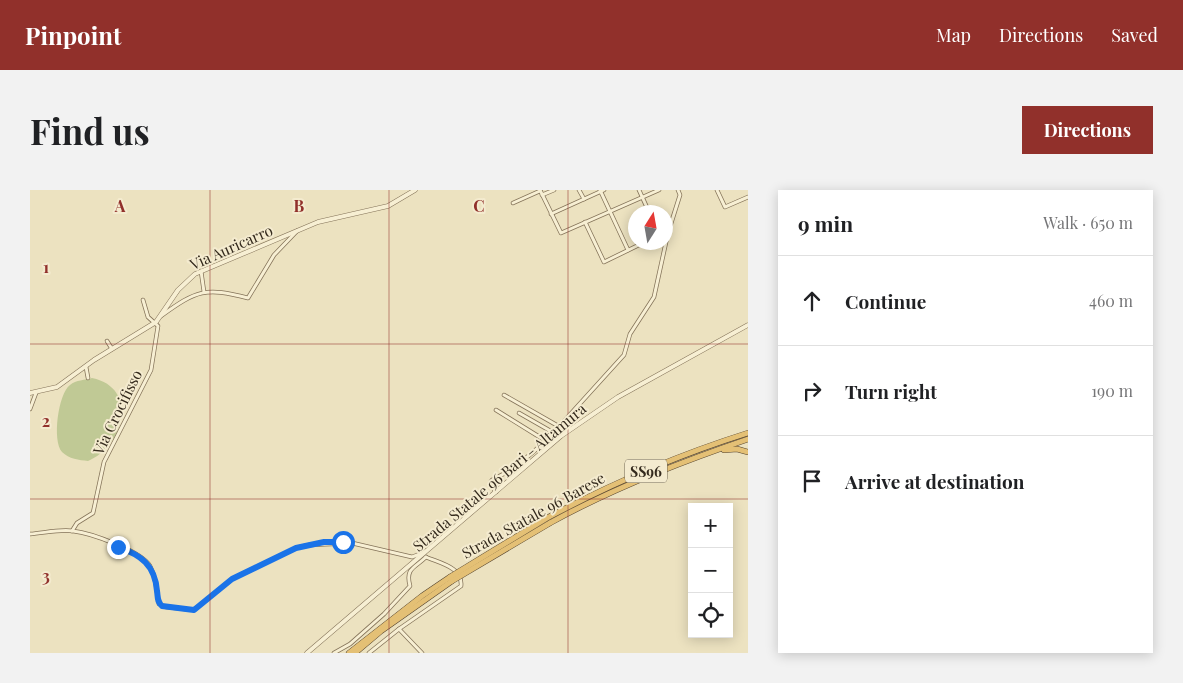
<!DOCTYPE html>
<html lang="en">
<head>
<meta charset="utf-8">
<style>
	:root { --surface:#fff; --page:#f2f2f2; --text:#202124; --muted:#757577; --line:#e0e0e0; --accent:#91302b }
	body { margin:0; font-family:"Playfair Display",serif; background:var(--page); color:var(--text) }
	.controls { position:absolute; right:15px; bottom:15px; display:grid; overflow:hidden; border-radius:0px; box-shadow:0 2px 12px #0003 }
	.controls button { width:45px; height:45px; display:grid; place-items:center; padding:0; border:0; border-bottom:1px solid var(--line); background:var(--surface); color:var(--text); font:25px sans-serif }
	.compass { position:absolute; left:598px; top:15px; width:45px; height:45px; border-radius:50%; background:var(--surface); box-shadow:0 2px 12px #0003; rotate:11deg }
	.stop { position:absolute; width:15px; height:15px; margin:-11px; border:4px solid #1a73e8; border-radius:50%; background:#fff }
	.stop.end { background:#1a73e8; border-color:#fff; box-shadow:0 1px 5px #0008 }
	.list { margin:0; padding:0; list-style:none }
	h2 { display:flex; justify-content:space-between; align-items:center; height:65px; margin:0; padding:0 20px; font-size:21px }
	h2 small { font-size:16px; font-weight:400; color:var(--muted) }
	.list li { display:grid; grid-template-columns:32px 1fr auto; gap:15px; align-items:center; box-sizing:border-box; height:90px; padding:0 20px; border-top:1px solid var(--line) }
	.list b { display:block; font-size:19px; white-space:nowrap }
	.list em { font-size:16px; font-style:normal; color:var(--muted) }
	.icon { flex:none; width:28px; height:28px; fill:none; stroke:currentColor; stroke-width:2; stroke-linecap:round; stroke-linejoin:round }
	.map { position:relative; flex:none; width:718px; height:463px; overflow:hidden; border-radius:0px }
	header { display:flex; align-items:center; gap:30px; box-sizing:border-box; height:70px; padding:0 25px; background:var(--accent); color:#fff }
	header strong { font-size:24px }
	nav { display:flex; gap:28px; margin-inline-start:auto; font-size:18px }
	.intro { display:flex; align-items:center; justify-content:space-between; box-sizing:border-box; height:120px; padding:0 30px }
	h1 { margin:0; font-size:35px }
	.button { padding:12px 22px; border-radius:0px; background:var(--accent); color:#fff; font-size:18px; font-weight:700 }
	main { display:flex; gap:30px; padding:0 30px }
	aside { flex:1; background:var(--surface); border-radius:0px; box-shadow:0 2px 12px #0003 }
	.map>svg:first-child { display:block }
	.green { fill:#c0c995 }
	.lines { fill:none; stroke-linecap:round; stroke-linejoin:round }
	.minor-casing { stroke:#847359; stroke-width:4.5 }
	.tertiary-casing { stroke:#847359; stroke-width:5 }
	.trunk-casing { stroke:#52412d; stroke-width:6 }
	.minor { stroke:#f7efd3; stroke-width:3 }
	.tertiary { stroke:#f7efd3; stroke-width:4 }
	.trunk { stroke:#e4c075; stroke-width:5 }
	.trunk-bridge-casing { stroke:#52412d; stroke-width:6; stroke-linecap:butt }
	.trunk-bridge { stroke:#e4c075; stroke-width:5 }
	.route { stroke:#1a73e8; stroke-width:6 }
	.grid { fill:none; stroke:#91302b; stroke-width:1; stroke-opacity:0.55 }
	.labels { text-anchor:middle; dominant-baseline:central; stroke-width:4; stroke-linejoin:round; paint-order:stroke }
	.shield { fill:#f4ebcf; stroke:#6e6452; stroke-width:1 }
	.shield-label { font-size:14px; font-weight:bold; fill:#342a1d }
	.street-label { font-size:15px; fill:#342a1d; stroke:#f4ebcf }
	.grid-label { font-size:16px; text-anchor:middle; font-weight:bold; fill:#91302b; stroke:#f4ebcf; stroke-width:4; stroke-linejoin:round; paint-order:stroke }
</style>
</head>
<body>
<header>
<strong>Pinpoint</strong>
<nav><a>Map</a><a>Directions</a><a>Saved</a></nav>
</header>
<div class="intro"><h1>Find us</h1><a class="button">Directions</a></div>
<main>
<div class="map">
<svg width="718" height="463" viewBox="0 0 718 463">
	<rect width="100%" height="100%" fill="#ece2c0"/>
	<!-- green -->
	<path class="green" d="M62,188C110,198 93,257 58,271C49,270 39,269 32,262C22,251 28,204 40,195C46,190 55,190 62,188Z"/>
	<g class="lines">
		<!-- minor casing -->
		<g class="minor-casing">
			<g id="minor">
				<polyline points="510,0 531,43 629,0"/>
				<polyline points="549,0 554,9"/>
				<polyline points="570,0 598,60"/>
				<polyline points="609,0 619,22"/>
				<polyline points="687,0 695,17 718,7"/>
				<polyline points="512,5 524,0"/>
				<polyline points="483,13 510,1"/>
				<polyline points="521,24 574,0"/>
				<polyline points="555,32 574,72 615,52"/>
				<polyline points="171,81 174,102"/>
				<path d="M131,126C167,100 175,97 218,108L244,65L267,41"/>
				<polyline points="77,151 82,159"/>
				<polyline points="56,177 58,188"/>
				<polyline points="474,205 530,237"/>
				<polyline points="0,219 6,203"/>
				<polyline points="466,220 516,251"/>
				<polyline points="489,223 524,243"/>
				<polyline points="466,302 460,293 462,290 483,279 516,251 594,165 600,144 624,107 638,43 650,5 648,0"/>
				<polyline points="42,341 47,333 63,323 74,272 121,180 128,136 118,127 113,110"/>
				<path d="M0,344C14,343 30,339 43,341C61,343 111,361 120,376C127,389 126,400 129,414L136,417L164,420L202,389L266,358L279,355L322,353L382,367L395,362"/>
				<polyline points="369,439 392,463"/>
				<path d="M304,463L320,454L354,424L380,396C375,378 385,378 396,367"/>
				<path d="M339,463L369,439L431,396C433,377 409,373 396,367"/>
			</g>
		</g>
		<!-- tertiary casing -->
		<g class="tertiary-casing">
			<g id="tertiary">
				<polyline points="0,203 27,197 64,170 126,132 148,100 165,84 288,32 358,16 385,0"/>
				<polyline points="277,463 531,246 588,207 718,135"/>
			</g>
		</g>
		<!-- trunk casing -->
		<g class="trunk-casing">
			<g id="trunk">
				<polyline points="694,260 707,259 718,262"/>
				<path d="M517,328C581,294 648,265 718,243"/>
				<path d="M520,333C583,298 650,272 718,249"/>
				<polyline points="319,463 392,406 420,387"/>
				<polyline points="325,463 351,441 422,391"/>
			</g>
		</g>
		<!-- minor -->
		<use href="#minor" class="minor"/>
		<!-- tertiary -->
		<use href="#tertiary" class="tertiary"/>
		<!-- trunk -->
		<use href="#trunk" class="trunk"/>
		<!-- trunk-bridge casing -->
		<g class="trunk-bridge-casing">
			<g id="trunk-bridge">
				<polyline points="420,387 517,328"/>
				<polyline points="422,391 520,333"/>
			</g>
		</g>
		<!-- trunk-bridge -->
		<use href="#trunk-bridge" class="trunk-bridge"/>
	</g>
	<g class="lines">
		<!-- route -->
		<path class="route" d="M88,357C111,365 125,375 127,401C128,407 127,412 132,416L164,420L202,389L266,358L294,352H313"/>
	</g>
	<!-- grid -->
	<path class="grid" d="M180,0V463M359,0V463M538,0V463M0,154H718M0,309H718"/>
	<g class="labels">
		<!-- shield labels -->
		<rect class="shield" x="595" y="269.5" width="42" height="23" rx="4"/>
		<g class="shield-label">
			<text x="616" y="281">SS96</text>
		</g>
		<!-- street labels -->
		<g class="street-label">
			<text transform="translate(201 57) rotate(-24)">Via Auricarro</text>
			<text transform="translate(87 222) rotate(-64)">Via Crocifisso</text>
			<text transform="translate(469 287) rotate(-40)">Strada Statale 96 Bari - Altamura</text>
			<text transform="translate(503 325) rotate(-29)">Strada Statale 96 Barese</text>
		</g>
	</g>
	<g class="grid-label">
		<text x="90" y="22">A</text>
		<text x="269" y="22">B</text>
		<text x="449" y="22">C</text>
		<text x="16" y="83">1</text>
		<text x="16" y="237">2</text>
		<text x="16" y="392">3</text>
	</g>
</svg>
<div class="controls">
<button>+</button>
<button>−</button>
<button><svg class="icon" aria-label="locate" viewBox="0 0 24 24"><circle cx="12" cy="12" r="6"/><path d="M12 2v4M12 18v4M2 12h4M18 12h4"/></svg></button>
</div>
<svg class="compass" viewBox="-18 -18 36 36"><path d="M0-13l5 13h-10z" fill="#e53935"/><path d="M0 13l5-13h-10z" fill="#757577"/></svg>
<div class="stop" style="left:313px;top:352px"></div>
<div class="stop end" style="left:88px;top:357px"></div>
</div>
<aside>
<h2>9 min<small>Walk · 650 m</small></h2>
<ul class="list">
<li><svg class="icon" aria-label="ahead" viewBox="0 0 24 24"><path d="M12 20V5M6 11l6-6 6 6"/></svg><div><b>Continue</b></div><em>460 m</em></li>
<li><svg class="icon" aria-label="right" viewBox="0 0 24 24"><path d="M7 20v-9h11M14 6l5 5-5 5"/></svg><div><b>Turn right</b></div><em>190 m</em></li>
<li><svg class="icon" aria-label="arrive" viewBox="0 0 24 24"><path d="M6 21V4h12l-3 4 3 4H6"/></svg><div><b>Arrive at destination</b></div></li>
</ul>
</aside>
</main>
</body>
</html>
